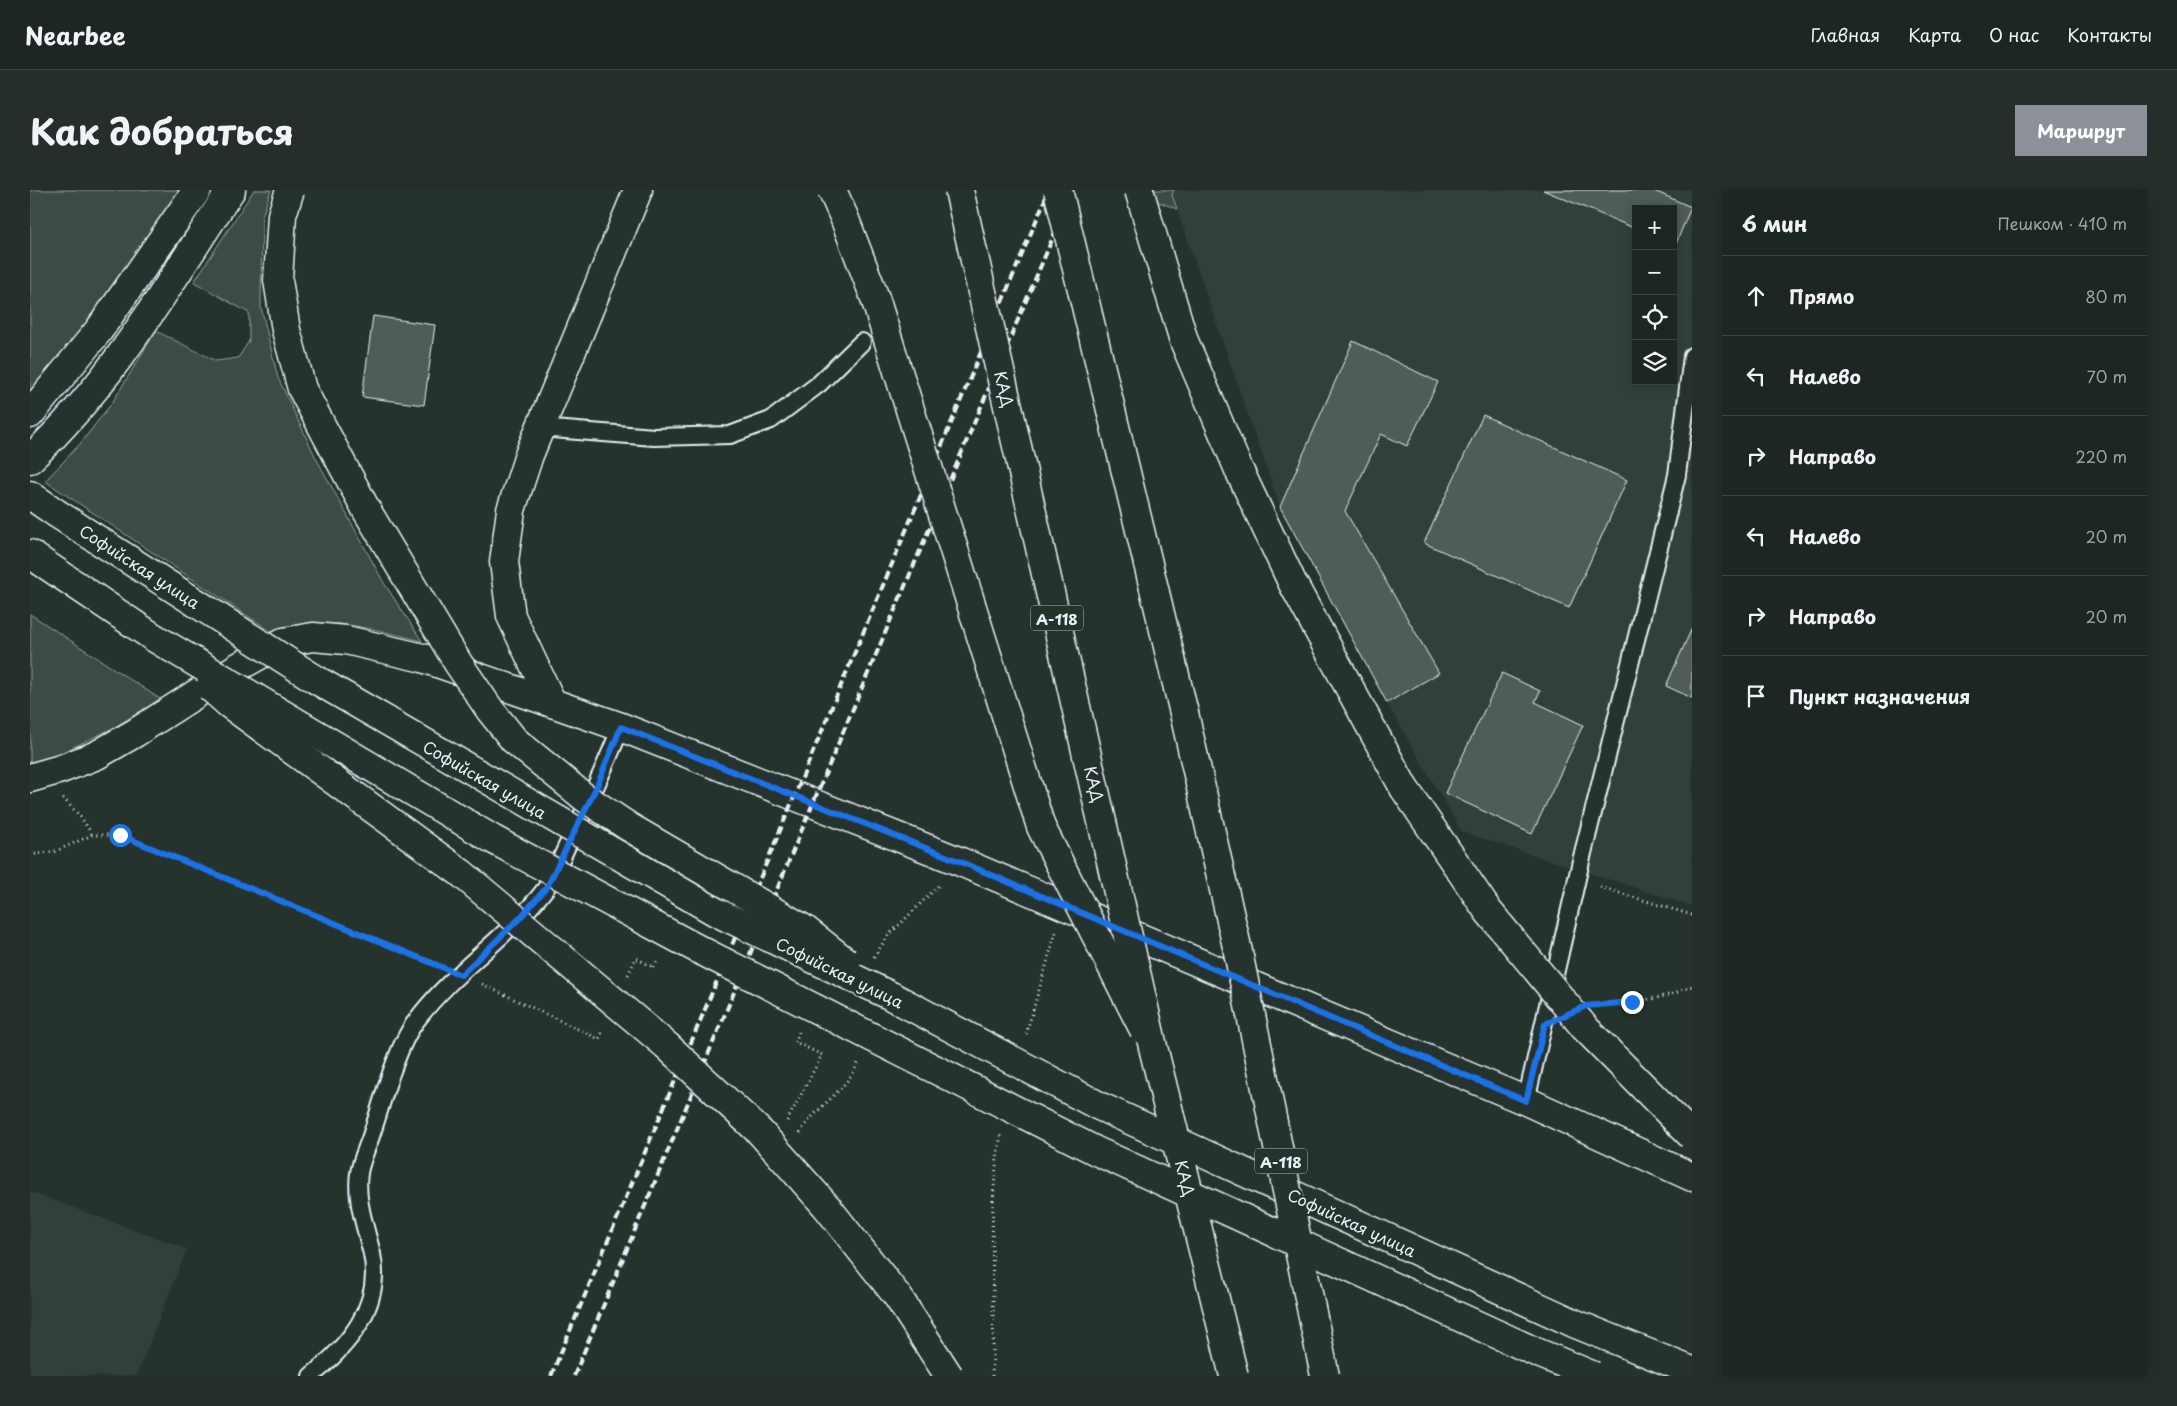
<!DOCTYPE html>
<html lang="ru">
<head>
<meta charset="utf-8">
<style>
	:root { --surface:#1c2622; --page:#252e2a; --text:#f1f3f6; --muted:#a0a5a5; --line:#3a4340; --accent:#8c9099 }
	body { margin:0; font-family:"Playpen Sans",sans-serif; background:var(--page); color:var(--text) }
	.controls { position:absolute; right:15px; top:15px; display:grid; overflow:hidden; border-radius:0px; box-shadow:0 2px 12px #0003 }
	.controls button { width:45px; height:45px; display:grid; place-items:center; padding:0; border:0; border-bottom:1px solid var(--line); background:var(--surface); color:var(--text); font:25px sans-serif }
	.stop { position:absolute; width:15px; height:15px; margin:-11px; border:4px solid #1a73e8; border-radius:50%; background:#fff }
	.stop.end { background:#1a73e8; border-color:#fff; box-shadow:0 1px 5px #0008 }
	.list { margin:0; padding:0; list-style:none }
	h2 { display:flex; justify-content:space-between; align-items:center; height:65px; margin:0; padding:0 20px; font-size:21px }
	h2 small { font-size:16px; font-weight:400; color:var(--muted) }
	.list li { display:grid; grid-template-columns:32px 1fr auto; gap:15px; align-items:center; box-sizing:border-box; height:80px; padding:0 20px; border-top:1px solid var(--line) }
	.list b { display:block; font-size:19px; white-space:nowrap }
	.list em { font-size:16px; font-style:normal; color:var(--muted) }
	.icon { flex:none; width:28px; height:28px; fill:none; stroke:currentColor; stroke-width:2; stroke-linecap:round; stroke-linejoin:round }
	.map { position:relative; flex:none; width:1662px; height:1186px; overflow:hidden; border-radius:0px }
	header { display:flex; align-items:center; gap:30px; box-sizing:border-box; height:70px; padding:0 25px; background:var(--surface); border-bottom:1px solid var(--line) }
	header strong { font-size:24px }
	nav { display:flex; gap:28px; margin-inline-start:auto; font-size:18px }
	.intro { display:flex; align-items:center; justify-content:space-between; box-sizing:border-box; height:120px; padding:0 30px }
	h1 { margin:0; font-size:35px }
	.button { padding:12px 22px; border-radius:0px; background:var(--accent); color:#fff; font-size:18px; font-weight:700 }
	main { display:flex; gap:30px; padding:0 30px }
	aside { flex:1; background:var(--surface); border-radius:0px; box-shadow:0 2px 12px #0003 }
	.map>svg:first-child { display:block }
	.built { fill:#333f3a; fill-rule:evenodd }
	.green { fill:#3e4b47; stroke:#939ea0 }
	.building { fill:#505c59; stroke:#e8f1f8 }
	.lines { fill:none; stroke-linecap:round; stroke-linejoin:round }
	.lane-casing { stroke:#e8f1f8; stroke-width:20 }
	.street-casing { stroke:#e8f1f8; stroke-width:31 }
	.primary-casing { stroke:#e8f1f8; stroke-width:31 }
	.path { stroke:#e8f1f8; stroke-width:3; stroke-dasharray:1 4; stroke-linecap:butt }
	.lane { stroke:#26332d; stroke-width:16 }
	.street { stroke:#26332d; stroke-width:28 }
	.primary { stroke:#26332d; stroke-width:28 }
	.rail { stroke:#e8f1f8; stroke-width:4; stroke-dasharray:8 4; stroke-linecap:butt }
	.primary-bridge-casing { stroke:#e8f1f8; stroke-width:31; stroke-linecap:butt }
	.highway-bridge-casing { stroke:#e8f1f8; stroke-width:31; stroke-linecap:butt }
	.path-bridge { stroke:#e8f1f8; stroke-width:3; stroke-dasharray:1 4; stroke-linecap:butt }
	.primary-bridge { stroke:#26332d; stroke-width:28 }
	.highway-bridge { stroke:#26332d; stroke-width:28 }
	.route { stroke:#1a73e8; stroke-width:6 }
	.labels { text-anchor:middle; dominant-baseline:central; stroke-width:4.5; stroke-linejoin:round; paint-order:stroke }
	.shield { fill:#26332d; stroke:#aeb8bb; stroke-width:1 }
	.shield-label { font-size:15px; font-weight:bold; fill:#e8f1f8 }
	.street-label { font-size:16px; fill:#e8f1f8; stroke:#26332d }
</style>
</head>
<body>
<header>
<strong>Nearbee</strong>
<nav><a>Главная</a><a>Карта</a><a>О нас</a><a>Контакты</a></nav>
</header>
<div class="intro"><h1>Как добраться</h1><a class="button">Маршрут</a></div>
<main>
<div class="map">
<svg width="1662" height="1186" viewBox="0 0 1662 1186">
	<rect width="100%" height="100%" fill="#26332d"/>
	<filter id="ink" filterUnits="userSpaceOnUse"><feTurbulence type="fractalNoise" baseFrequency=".02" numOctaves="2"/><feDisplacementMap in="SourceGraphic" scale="10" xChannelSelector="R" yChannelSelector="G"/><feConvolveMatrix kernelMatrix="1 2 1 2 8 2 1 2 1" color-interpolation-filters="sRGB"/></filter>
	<g filter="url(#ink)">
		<!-- built -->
		<g class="built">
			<path d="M1144,0H1662V716L1432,642L1357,513L1250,317L1142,5ZM1606,19H1643V191H1606Z"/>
			<polygon points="0,1002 157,1059 106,1186 0,1186"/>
		</g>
		<!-- green -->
		<g class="green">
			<polygon points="0,0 152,0 115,58 0,207"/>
			<path d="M224,0H241L232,26L231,117L248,188L286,268L354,393L392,451C352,441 310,429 269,435C260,436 251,440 242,442L15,291L50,254L82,213L126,141L186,171L208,168L219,151V123L164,92Z"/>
			<polygon points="1098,0 1144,0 1142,5 1147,19"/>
			<polygon points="0,424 130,509 85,537 8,574 0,575"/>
		</g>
		<!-- building -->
		<g class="building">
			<polygon points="1513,0 1622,0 1661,17 1645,56 1643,19 1606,19 1606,39"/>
			<polygon points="343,126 405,135 394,215 332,207"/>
			<polygon points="1323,151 1408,192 1377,256 1351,244 1315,321 1409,483 1357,513 1250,317"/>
			<polygon points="1453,225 1597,290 1539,418 1394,353"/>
			<polygon points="1662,438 1662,508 1636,496"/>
			<polygon points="1472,483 1510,501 1505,512 1553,535 1502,644 1415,603"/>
		</g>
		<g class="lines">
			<!-- lane casing -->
			<g class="lane-casing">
				<g id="lane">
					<polyline points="510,238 624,247 700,245 741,230 789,194 832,152"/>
					<polyline points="1496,911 1551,671 1647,285 1662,166"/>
					<path d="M281,1186C318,1156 353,1116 342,1064C336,1038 325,1010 329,983C331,970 338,956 342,943C348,925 353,907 359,889C366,870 374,847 386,831C423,781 478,748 516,698C525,686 531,668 538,654C557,616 575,577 591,537"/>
				</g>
			</g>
			<!-- street casing -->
			<g class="street-casing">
				<g id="street">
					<polyline points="522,513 481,426 474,372 481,320 499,265 608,0"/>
					<polyline points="0,588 31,579 67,565 105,543 208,477 253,452 283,447 316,450 393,468 591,537 931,672 1496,911 1662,987"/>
				</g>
			</g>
			<!-- primary casing -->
			<g class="primary-casing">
				<g id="primary">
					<polyline points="0,224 69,140 167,0"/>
					<path d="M0,269C82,193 139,93 201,0"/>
					<polyline points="0,305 26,323"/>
					<polyline points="0,364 123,447"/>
					<polyline points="1168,961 1546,1134 1662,1181"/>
				</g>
			</g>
			<!-- path -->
			<g class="path">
				<polyline points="33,608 50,626 62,644"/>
				<polyline points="0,665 26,661 62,645 90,645 407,774"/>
				<polyline points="1570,697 1662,725"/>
				<polyline points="844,767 858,746 910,694"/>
				<polyline points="598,785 606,768 623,777"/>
				<polyline points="452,794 569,849 573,841"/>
				<path d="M1573,814C1604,811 1634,810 1662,796"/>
				<polyline points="996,844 1026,742"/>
				<polyline points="757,931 792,865 765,852"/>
				<path d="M770,943C786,916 817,901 829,871"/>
				<path d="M962,1186C967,1106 955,1024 971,945"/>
			</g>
			<!-- lane -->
			<use href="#lane" class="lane"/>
			<!-- street -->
			<use href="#street" class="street"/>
			<!-- primary -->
			<use href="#primary" class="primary"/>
			<!-- rail -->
			<g class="rail">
				<polyline points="521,1186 1019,0"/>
				<polyline points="544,1186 783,613 1043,0"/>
			</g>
			<!-- primary-bridge casing -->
			<g class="primary-bridge-casing">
				<g id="primary-bridge">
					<polyline points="260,0 252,25 248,90 256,140 272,199 337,321 428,473 460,520 484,550 554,607 599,637 774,739 816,772"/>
					<polyline points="802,0 814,27 845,108 1011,637 1114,840"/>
					<polyline points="1109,0 1154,151 1209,280 1262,392 1374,598 1458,721 1555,838 1662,946"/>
					<polyline points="26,323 285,489 686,722 861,806 1069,916 1168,961"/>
					<polyline points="123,447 464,650 666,758 1066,961 1506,1162 1564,1186"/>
					<polyline points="180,497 199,514 431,683 636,855 730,942 797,1017 868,1107 919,1186"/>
				</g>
			</g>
			<!-- highway-bridge casing -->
			<g class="highway-bridge-casing">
				<g id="highway-bridge">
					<polyline points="929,0 1123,857 1204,1186"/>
					<polyline points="1028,0 1154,523 1207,757 1295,1186"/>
				</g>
			</g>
			<!-- path-bridge -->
			<g class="path-bridge">
				<polyline points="623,777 628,770"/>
				<polyline points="765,852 769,842"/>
			</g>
			<!-- primary-bridge -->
			<use href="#primary-bridge" class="primary-bridge"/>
			<!-- highway-bridge -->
			<use href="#highway-bridge" class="highway-bridge"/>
		</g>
	</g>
	<g class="lines" filter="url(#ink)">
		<!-- route -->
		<polyline class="route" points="90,645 431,785 489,729 517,697 567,596 591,537 931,672 1496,911 1515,834 1556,816 1602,812"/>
	</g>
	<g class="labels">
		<!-- shield labels -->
		<g class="shield">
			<rect x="1001" y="415.5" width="52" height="25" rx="4"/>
			<rect x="1225" y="958.5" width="52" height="25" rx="4"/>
		</g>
		<g class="shield-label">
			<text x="1027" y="428">А-118</text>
			<text x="1251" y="971">А-118</text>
		</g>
		<!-- street labels -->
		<g class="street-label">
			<text transform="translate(975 199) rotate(77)">КАД</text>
			<text transform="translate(110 376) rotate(33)">Софийская улица</text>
			<text transform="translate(455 589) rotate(30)">Софийская улица</text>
			<text transform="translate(1065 594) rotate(77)">КАД</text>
			<text transform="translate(810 782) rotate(26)">Софийская улица</text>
			<text transform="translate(1156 988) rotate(76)">КАД</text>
			<text transform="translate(1322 1032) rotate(25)">Софийская улица</text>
		</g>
	</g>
</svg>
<div class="controls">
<button>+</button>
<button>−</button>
<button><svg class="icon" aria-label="locate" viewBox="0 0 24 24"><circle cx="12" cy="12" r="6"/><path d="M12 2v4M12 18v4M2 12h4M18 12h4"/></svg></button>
<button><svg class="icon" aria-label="layers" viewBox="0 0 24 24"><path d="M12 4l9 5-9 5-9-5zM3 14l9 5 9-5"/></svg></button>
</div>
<div class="stop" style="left:90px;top:645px"></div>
<div class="stop end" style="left:1602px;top:812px"></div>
</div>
<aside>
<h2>6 мин<small>Пешком · 410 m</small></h2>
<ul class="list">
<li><svg class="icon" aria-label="ahead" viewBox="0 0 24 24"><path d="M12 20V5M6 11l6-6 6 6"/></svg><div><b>Прямо</b></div><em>80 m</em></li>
<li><svg class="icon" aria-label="left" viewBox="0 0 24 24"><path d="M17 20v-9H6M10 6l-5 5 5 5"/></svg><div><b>Налево</b></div><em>70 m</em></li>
<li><svg class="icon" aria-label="right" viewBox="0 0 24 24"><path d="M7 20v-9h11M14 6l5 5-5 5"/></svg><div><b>Направо</b></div><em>220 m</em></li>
<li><svg class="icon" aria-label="left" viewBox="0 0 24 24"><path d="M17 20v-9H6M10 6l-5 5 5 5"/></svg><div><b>Налево</b></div><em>20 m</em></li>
<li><svg class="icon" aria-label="right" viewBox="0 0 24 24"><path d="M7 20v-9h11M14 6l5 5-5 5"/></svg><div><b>Направо</b></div><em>20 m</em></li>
<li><svg class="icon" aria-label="arrive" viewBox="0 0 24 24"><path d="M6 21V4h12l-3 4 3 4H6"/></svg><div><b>Пункт назначения</b></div></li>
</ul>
</aside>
</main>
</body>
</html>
